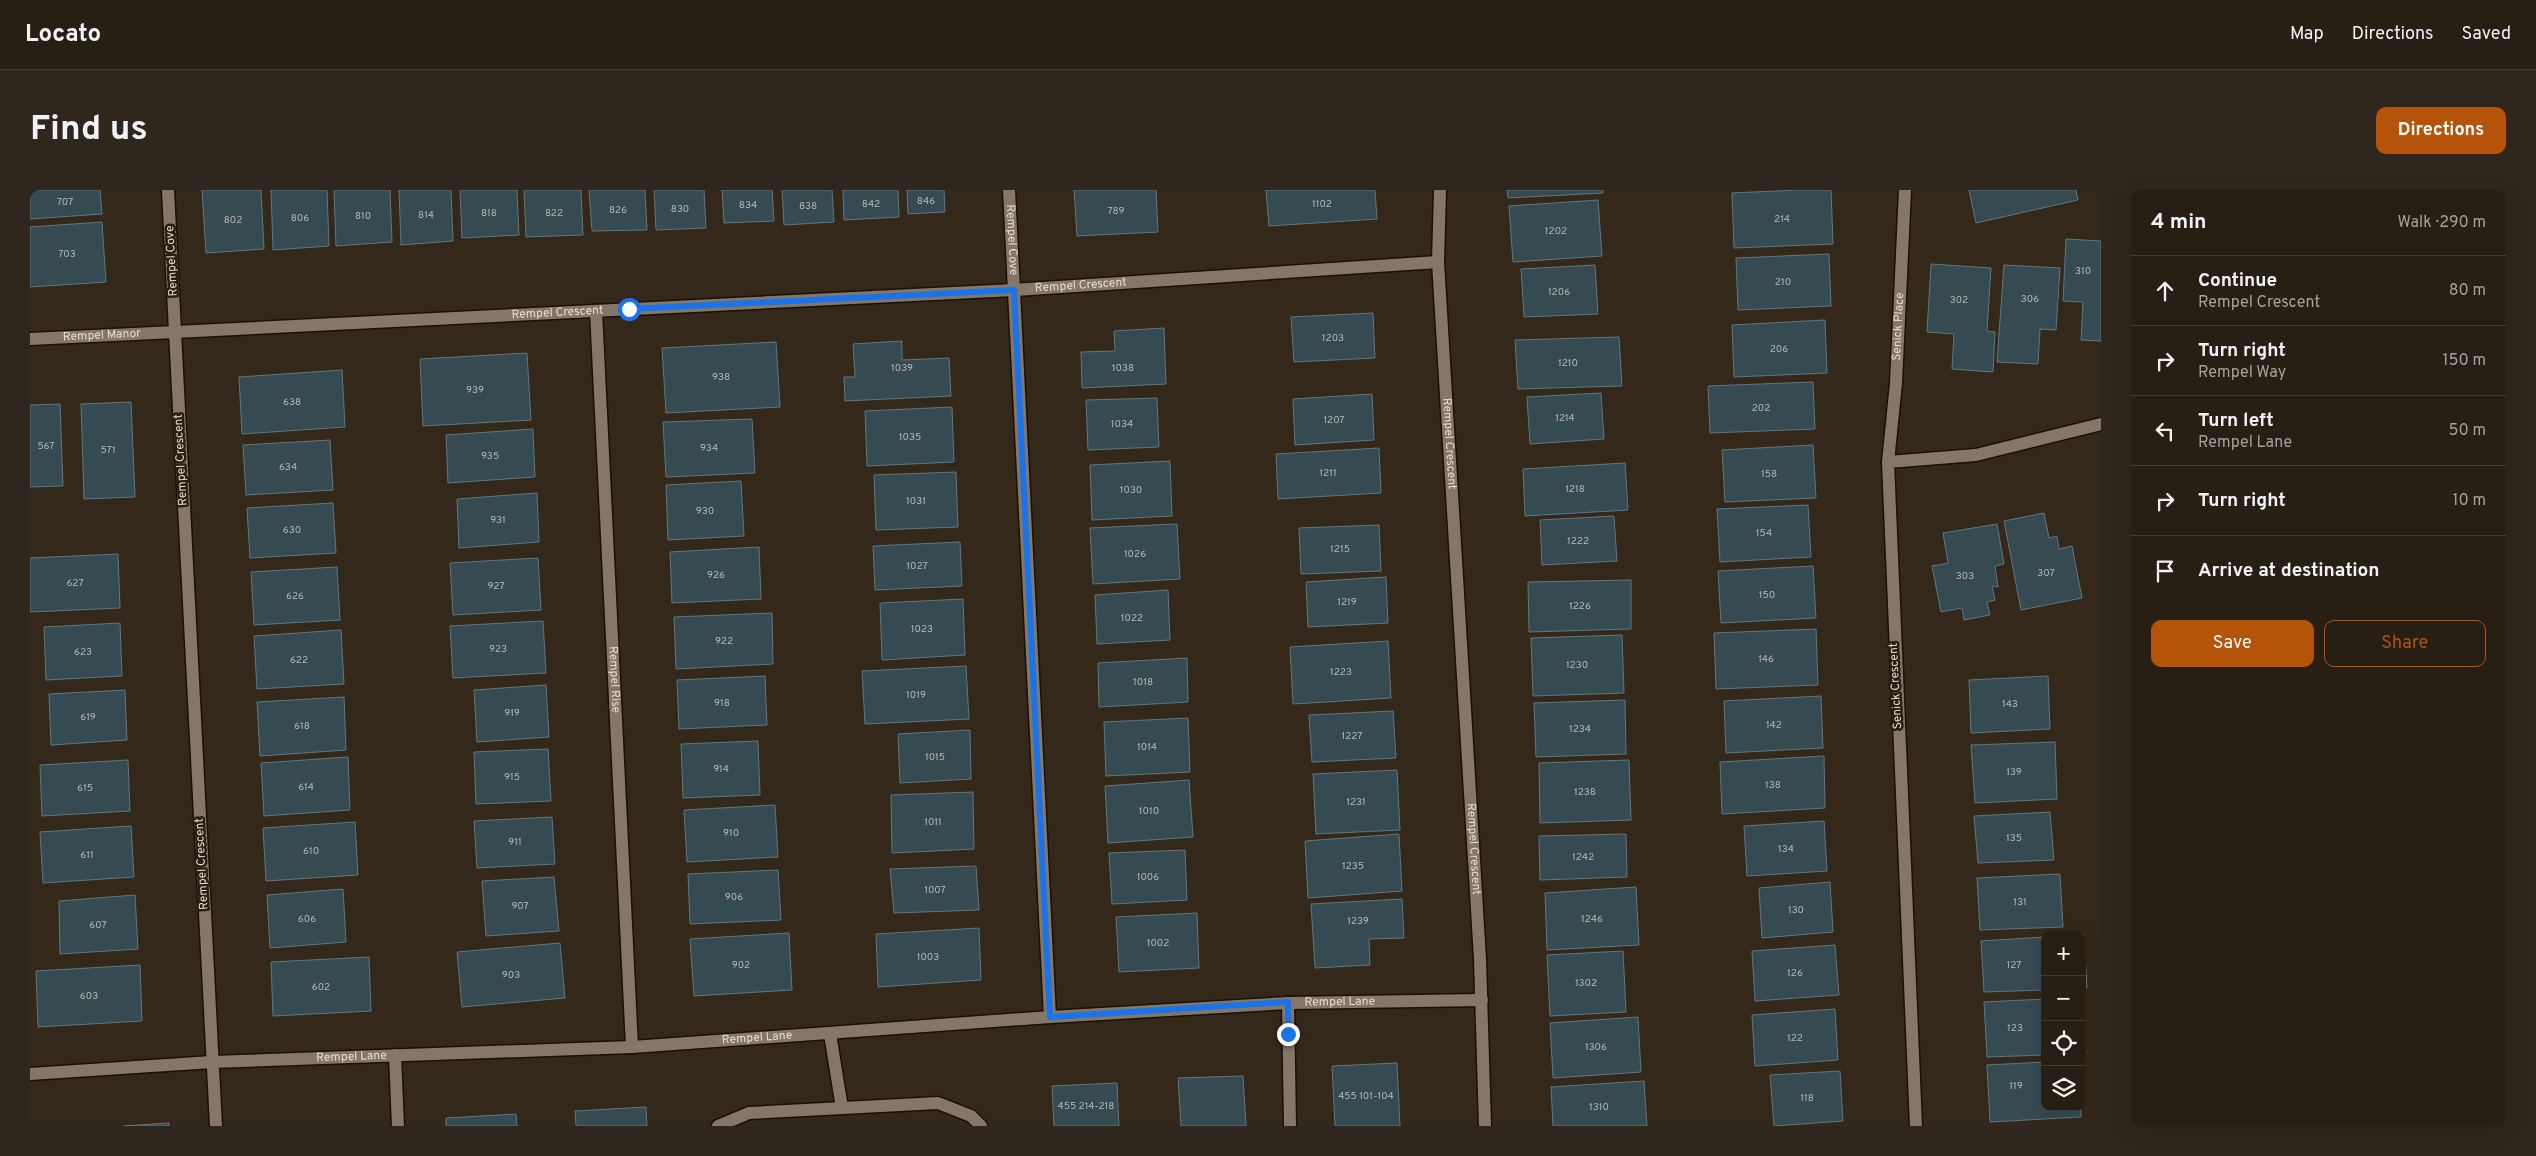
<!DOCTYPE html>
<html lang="en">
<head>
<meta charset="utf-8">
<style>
	:root { --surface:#271e14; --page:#2f271d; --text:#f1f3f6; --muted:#a4a2a0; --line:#433c34; --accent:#b45309 }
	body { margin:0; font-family:Overpass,sans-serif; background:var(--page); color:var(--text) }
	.controls { position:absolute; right:15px; bottom:15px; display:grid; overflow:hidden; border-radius:10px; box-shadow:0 5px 20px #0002 }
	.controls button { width:45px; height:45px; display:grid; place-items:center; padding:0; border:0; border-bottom:1px solid var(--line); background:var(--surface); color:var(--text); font:25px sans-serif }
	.stop { position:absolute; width:15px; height:15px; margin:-11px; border:4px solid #1a73e8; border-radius:50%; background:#fff }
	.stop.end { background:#1a73e8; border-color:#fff; box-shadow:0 1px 5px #0008 }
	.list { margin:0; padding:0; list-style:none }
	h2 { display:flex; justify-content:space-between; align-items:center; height:65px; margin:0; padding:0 20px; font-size:21px }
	h2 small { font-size:16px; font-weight:400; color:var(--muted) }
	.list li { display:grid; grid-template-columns:32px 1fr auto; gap:15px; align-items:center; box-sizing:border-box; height:70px; padding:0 20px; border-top:1px solid var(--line) }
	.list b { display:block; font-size:19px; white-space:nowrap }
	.list p { margin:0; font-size:16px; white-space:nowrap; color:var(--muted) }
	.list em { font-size:16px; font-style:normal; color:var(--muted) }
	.actions { display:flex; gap:10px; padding:15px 20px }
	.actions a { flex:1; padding:11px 0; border:1px solid var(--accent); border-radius:10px; text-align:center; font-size:18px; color:var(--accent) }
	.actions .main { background:var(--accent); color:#fff }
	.icon { flex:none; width:28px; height:28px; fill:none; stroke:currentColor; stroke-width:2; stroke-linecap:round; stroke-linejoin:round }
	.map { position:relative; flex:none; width:2071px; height:936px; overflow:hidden; border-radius:10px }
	header { display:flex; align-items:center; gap:30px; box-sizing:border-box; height:70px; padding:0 25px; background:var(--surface); border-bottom:1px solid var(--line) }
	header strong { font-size:24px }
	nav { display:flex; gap:28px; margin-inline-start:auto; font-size:18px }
	.intro { display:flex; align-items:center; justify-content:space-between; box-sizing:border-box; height:120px; padding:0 30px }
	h1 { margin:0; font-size:35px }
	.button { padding:12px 22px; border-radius:10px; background:var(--accent); color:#fff; font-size:18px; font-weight:700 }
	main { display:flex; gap:30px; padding:0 30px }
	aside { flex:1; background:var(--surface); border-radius:10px; box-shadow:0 5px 20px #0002 }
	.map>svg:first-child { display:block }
	.building { fill:#364a51; stroke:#61777f }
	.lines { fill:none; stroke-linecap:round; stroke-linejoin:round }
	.minor-casing { stroke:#1b1005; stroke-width:15 }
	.minor { stroke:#857668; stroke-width:12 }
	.route { stroke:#1a73e8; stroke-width:6 }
	.labels { text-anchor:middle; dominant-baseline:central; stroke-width:5; stroke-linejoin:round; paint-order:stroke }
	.number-label { font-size:10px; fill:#b8b8b3 }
	.street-label { font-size:12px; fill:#e4dcd4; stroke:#2a1e12 }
</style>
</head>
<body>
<header>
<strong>Locato</strong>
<nav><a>Map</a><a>Directions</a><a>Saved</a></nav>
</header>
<div class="intro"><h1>Find us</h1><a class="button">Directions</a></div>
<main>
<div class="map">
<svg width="2071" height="936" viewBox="0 0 2071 936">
	<rect width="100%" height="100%" fill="#34281b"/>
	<!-- building -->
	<g class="building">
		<polygon points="0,0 70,0 72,24 0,29"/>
		<polygon points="172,0 231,0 234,59 176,63"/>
		<polygon points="241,0 297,0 299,56 243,60"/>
		<polygon points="304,0 360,0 362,52 306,56"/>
		<polygon points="369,0 421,0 423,51 371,55"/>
		<polygon points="430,0 487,0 489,45 432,48"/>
		<polygon points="494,0 551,0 553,45 496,47"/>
		<polygon points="559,0 615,0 617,40 562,41"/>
		<polygon points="624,0 674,0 676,38 626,40"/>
		<polygon points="692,0 742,0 744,31 694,33"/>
		<polygon points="752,0 802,0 804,32 754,35"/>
		<polygon points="813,0 868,0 869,27 814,30"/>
		<polygon points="877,0 914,0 915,22 878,24"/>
		<polygon points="1044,0 1126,0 1128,42 1047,46"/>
		<polygon points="1236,0 1345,0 1347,29 1239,36"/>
		<polygon points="1477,0 1573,0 1573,3 1478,8"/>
		<polygon points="1768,0 1801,0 1803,54 1704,58 1702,3"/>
		<polygon points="1939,0 2046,0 2048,10 1946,33"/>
		<polygon points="1568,10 1572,66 1483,72 1479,16"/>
		<polygon points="72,32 76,92 0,97 0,37"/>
		<polygon points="2036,49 2071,51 2071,151 2051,150 2053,112 2033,111"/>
		<polygon points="1799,64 1801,116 1708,120 1706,68"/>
		<polygon points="1901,74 1961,78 1957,141 1965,142 1963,182 1922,179 1924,144 1897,142"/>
		<polygon points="1565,75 1568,124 1494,127 1491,79"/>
		<polygon points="1974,75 2030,78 2026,140 2010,139 2008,174 1967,172"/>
		<polygon points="1343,123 1345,168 1264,172 1261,127"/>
		<polygon points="1795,130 1797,183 1704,187 1702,135"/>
		<polygon points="1134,138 1136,194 1052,198 1051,162 1085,161 1084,141"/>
		<polygon points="1589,147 1592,196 1488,199 1485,150"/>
		<polygon points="872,151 872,170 919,168 921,206 815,211 814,187 825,187 823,154"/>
		<polygon points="746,152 750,217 636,223 632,158"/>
		<polygon points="497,163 501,230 393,236 390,169"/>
		<polygon points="312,180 315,237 212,244 209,187"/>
		<polygon points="1783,192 1785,239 1680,243 1678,196"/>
		<polygon points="1571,203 1574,249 1500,254 1497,207"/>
		<polygon points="1342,204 1344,250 1265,255 1263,209"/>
		<polygon points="1127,208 1129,257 1058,260 1056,210"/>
		<polygon points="101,212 105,307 54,309 51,214"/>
		<polygon points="30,214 33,296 0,297 0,215"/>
		<polygon points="922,217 924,272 837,276 835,221"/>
		<polygon points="722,229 725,283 636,287 633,232"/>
		<polygon points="503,239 505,287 418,293 416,245"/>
		<polygon points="300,250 303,300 216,305 213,255"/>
		<polygon points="1783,255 1786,308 1695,312 1692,260"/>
		<polygon points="1349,258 1351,303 1248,309 1246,264"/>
		<polygon points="1140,271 1142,326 1062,330 1060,275"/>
		<polygon points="1595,273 1598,320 1495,326 1493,279"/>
		<polygon points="926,282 928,337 846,340 844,285"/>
		<polygon points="711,291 714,346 638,350 636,295"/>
		<polygon points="507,303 509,352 429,358 427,309"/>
		<polygon points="303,313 306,363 220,368 217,318"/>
		<polygon points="1778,315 1781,367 1690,372 1687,319"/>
		<polygon points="2014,323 2019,348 2027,346 2029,359 2042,356 2052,408 1991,420 1974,331"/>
		<polygon points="1584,326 1587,371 1512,375 1510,330"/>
		<polygon points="1147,334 1150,389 1063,394 1060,338"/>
		<polygon points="1967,334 1974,374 1965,376 1968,397 1962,396 1965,410 1957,412 1960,425 1934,430 1932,418 1911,422 1902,376 1918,373 1913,343"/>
		<polygon points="1349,335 1351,381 1271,384 1269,338"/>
		<polygon points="930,352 932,396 845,400 843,356"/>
		<polygon points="729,357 731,409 642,413 640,362"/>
		<polygon points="88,364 90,418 0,422 0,368"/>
		<polygon points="508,368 511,420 423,425 420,373"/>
		<polygon points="1783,376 1786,428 1691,433 1688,381"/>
		<polygon points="307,377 310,430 224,435 221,382"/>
		<polygon points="1356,387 1358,433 1278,437 1276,392"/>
		<polygon points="1601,390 1601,439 1499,442 1498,392"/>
		<polygon points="1138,400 1140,450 1067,454 1065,405"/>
		<polygon points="933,409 935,465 852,470 850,413"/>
		<polygon points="742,423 743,474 646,479 644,427"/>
		<polygon points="513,431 516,483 423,488 420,436"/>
		<polygon points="90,433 92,486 16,490 14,437"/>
		<polygon points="1786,439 1788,495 1686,499 1684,443"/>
		<polygon points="311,440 314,494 227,499 224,446"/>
		<polygon points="1592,445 1594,503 1503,506 1501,448"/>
		<polygon points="1358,451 1361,508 1263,514 1260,457"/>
		<polygon points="1157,468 1158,512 1069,517 1068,473"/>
		<polygon points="936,476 939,529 835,534 832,481"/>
		<polygon points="735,486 737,535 649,539 647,490"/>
		<polygon points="2018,486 2020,539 1941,543 1939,490"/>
		<polygon points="516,495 519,547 447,552 444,500"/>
		<polygon points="95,500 97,550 21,555 19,504"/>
		<polygon points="1791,506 1793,558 1696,563 1694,511"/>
		<polygon points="314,507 316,560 230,566 227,512"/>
		<polygon points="1595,510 1596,564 1506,567 1504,513"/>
		<polygon points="1363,521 1366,568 1282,572 1279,525"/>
		<polygon points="1158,528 1160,582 1076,586 1074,532"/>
		<polygon points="940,540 941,589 870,593 868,544"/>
		<polygon points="728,551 730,605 653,608 651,554"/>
		<polygon points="2025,552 2027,609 1945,613 1941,555"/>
		<polygon points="518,559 521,611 446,614 444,562"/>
		<polygon points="1794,566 1795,618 1692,624 1690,572"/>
		<polygon points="318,567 320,620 234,626 231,573"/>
		<polygon points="98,570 100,621 12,626 10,575"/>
		<polygon points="1599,570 1601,630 1510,633 1509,573"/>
		<polygon points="1367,580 1370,640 1286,644 1283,584"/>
		<polygon points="1159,590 1163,647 1078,653 1075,596"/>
		<polygon points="943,602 944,659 862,663 861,605"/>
		<polygon points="745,615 748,667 657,672 654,620"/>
		<polygon points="2020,622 2024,670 1948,673 1944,626"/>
		<polygon points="522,627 525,674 447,678 444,631"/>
		<polygon points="1794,631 1797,681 1717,686 1714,636"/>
		<polygon points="325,632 328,685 236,691 233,638"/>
		<polygon points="101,636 104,687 13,693 10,642"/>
		<polygon points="1369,644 1372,701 1278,708 1275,651"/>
		<polygon points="1596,644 1597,687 1510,690 1509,646"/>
		<polygon points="1155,660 1157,710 1082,714 1079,663"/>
		<polygon points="946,676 949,720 864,723 860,679"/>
		<polygon points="748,680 751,730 660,734 658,684"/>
		<polygon points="2030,684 2033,737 1950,740 1947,688"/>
		<polygon points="524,687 529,741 456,746 452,691"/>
		<polygon points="1800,692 1803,742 1732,748 1729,698"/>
		<polygon points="1606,697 1609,755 1517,760 1515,703"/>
		<polygon points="313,699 316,752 240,758 237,705"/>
		<polygon points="105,705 108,759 30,764 29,711"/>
		<polygon points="1372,709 1374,748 1339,749 1340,775 1285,778 1281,714"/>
		<polygon points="1167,723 1169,778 1089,782 1086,727"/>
		<polygon points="949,738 951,790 848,797 846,744"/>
		<polygon points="759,743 762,800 664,806 660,749"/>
		<polygon points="2052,745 2054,745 2057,798 2052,798"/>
		<polygon points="2015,747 2015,800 1954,802 1951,751"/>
		<polygon points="530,753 535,808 432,817 427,762"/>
		<polygon points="1805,755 1809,805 1725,811 1722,761"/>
		<polygon points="1593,761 1596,822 1520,826 1517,765"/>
		<polygon points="339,767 341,821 243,826 241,772"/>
		<polygon points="110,775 112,831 8,837 6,781"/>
		<polygon points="2052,807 2056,863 2052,863"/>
		<polygon points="2015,809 2015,865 1957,867 1954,812"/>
		<polygon points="1805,819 1808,870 1725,876 1722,825"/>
		<polygon points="1608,827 1611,882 1523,888 1520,833"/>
		<polygon points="2015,872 2015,917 2051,917 2051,927 1960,932 1957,875"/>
		<polygon points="1367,873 1370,936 1305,936 1302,876"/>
		<polygon points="1810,881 1813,931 1744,936 1740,885"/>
		<polygon points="1213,886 1216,936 1151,936 1148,888"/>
		<polygon points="1614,891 1617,936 1523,936 1521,897"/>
		<polygon points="1087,893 1089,936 1024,936 1022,896"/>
		<polygon points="616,917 617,936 546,936 545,921"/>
		<polygon points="486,924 487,936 416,936 416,928"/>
		<polygon points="139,933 139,936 94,936"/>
	</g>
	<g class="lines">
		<!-- minor casing -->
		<g class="minor-casing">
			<g id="minor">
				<path id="s1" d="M979,0L1020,827"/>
				<polyline points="1408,72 1410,0"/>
				<path id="s2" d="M566,121L602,857"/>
				<path id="s3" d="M0,149L145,142L138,0"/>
				<path id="s4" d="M1858,272L1866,193L1875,0"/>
				<polyline points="1258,813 1260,936"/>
				<polyline points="800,844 812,918"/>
				<polyline points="365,865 368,936"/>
				<path id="s5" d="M0,884L182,872L602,857L1020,827L1258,813L1452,810"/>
				<path id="s6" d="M186,936L145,142L984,100L1408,72L1450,769L1455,936"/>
				<polyline points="688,936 719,923 908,913 941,926 951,936"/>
				<polyline points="1886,936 1858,272 1946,265 2071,234"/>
			</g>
		</g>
		<!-- minor -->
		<use href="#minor" class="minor"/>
	</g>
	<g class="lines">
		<!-- route -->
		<polyline class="route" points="599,119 984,100 1020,827 1258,812 1258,844"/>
	</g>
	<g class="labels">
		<!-- number labels -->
		<g class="number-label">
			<text x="896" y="11">846</text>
			<text x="35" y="12">707</text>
			<text x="841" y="14">842</text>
			<text x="1292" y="14">1102</text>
			<text x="718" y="15">834</text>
			<text x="778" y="16">838</text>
			<text x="650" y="19">830</text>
			<text x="588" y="20">826</text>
			<text x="1086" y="21">789</text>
			<text x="459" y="23">818</text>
			<text x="524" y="23">822</text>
			<text x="396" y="25">814</text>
			<text x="333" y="26">810</text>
			<text x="270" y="28">806</text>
			<text x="1752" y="29">214</text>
			<text x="203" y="30">802</text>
			<text x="1526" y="41">1202</text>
			<text x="37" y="64">703</text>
			<text x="2053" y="81">310</text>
			<text x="1753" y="92">210</text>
			<text x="1529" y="102">1206</text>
			<text x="2000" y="109">306</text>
			<text x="1929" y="110">302</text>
			<text x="1303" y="148">1203</text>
			<text x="1749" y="159">206</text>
			<text x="1538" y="173">1210</text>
			<text x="872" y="178">1039</text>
			<text x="1093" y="178">1038</text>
			<text x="691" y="187">938</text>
			<text x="445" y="200">939</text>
			<text x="262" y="212">638</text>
			<text x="1731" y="218">202</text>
			<text x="1535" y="228">1214</text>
			<text x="1304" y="230">1207</text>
			<text x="1092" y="234">1034</text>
			<text x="880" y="247">1035</text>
			<text x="16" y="256">567</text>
			<text x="679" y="258">934</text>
			<text x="78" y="260">571</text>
			<text x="460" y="266">935</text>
			<text x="258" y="277">634</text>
			<text x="1298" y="283">1211</text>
			<text x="1739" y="284">158</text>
			<text x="1545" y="299">1218</text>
			<text x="1101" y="300">1030</text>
			<text x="886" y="311">1031</text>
			<text x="675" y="321">930</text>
			<text x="468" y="330">931</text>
			<text x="262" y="340">630</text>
			<text x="1734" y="343">154</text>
			<text x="1548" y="351">1222</text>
			<text x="1310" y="359">1215</text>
			<text x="1105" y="364">1026</text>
			<text x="887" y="376">1027</text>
			<text x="2016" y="383">307</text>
			<text x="686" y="385">926</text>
			<text x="1935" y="386">303</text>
			<text x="45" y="393">627</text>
			<text x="466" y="396">927</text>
			<text x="1737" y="405">150</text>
			<text x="265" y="406">626</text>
			<text x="1317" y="412">1219</text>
			<text x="1550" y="416">1226</text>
			<text x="1102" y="428">1022</text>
			<text x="892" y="439">1023</text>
			<text x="694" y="451">922</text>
			<text x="468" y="459">923</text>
			<text x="53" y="462">623</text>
			<text x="1736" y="469">146</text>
			<text x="269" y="470">622</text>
			<text x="1547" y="475">1230</text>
			<text x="1311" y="482">1223</text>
			<text x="1113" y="492">1018</text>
			<text x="886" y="505">1019</text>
			<text x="692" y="513">918</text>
			<text x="1980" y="514">143</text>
			<text x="482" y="523">919</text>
			<text x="58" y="527">619</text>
			<text x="1744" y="535">142</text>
			<text x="272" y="536">618</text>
			<text x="1550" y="539">1234</text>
			<text x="1322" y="546">1227</text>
			<text x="1117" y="557">1014</text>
			<text x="905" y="567">1015</text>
			<text x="691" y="579">914</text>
			<text x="1984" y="582">139</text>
			<text x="482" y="587">915</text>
			<text x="1743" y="595">138</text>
			<text x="276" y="597">614</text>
			<text x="55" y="598">615</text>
			<text x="1555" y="602">1238</text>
			<text x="1326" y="612">1231</text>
			<text x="1119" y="621">1010</text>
			<text x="903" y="632">1011</text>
			<text x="701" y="643">910</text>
			<text x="1984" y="648">135</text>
			<text x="485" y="652">911</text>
			<text x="1756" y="659">134</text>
			<text x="281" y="661">610</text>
			<text x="57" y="665">611</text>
			<text x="1553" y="667">1242</text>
			<text x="1323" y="676">1235</text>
			<text x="1118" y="687">1006</text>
			<text x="905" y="700">1007</text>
			<text x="704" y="707">906</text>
			<text x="1990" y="712">131</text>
			<text x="490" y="716">907</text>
			<text x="1766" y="720">130</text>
			<text x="277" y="729">606</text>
			<text x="1562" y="729">1246</text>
			<text x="1328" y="731">1239</text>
			<text x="68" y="735">607</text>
			<text x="1128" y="753">1002</text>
			<text x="898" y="767">1003</text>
			<text x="711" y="775">902</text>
			<text x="1984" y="775">127</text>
			<text x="1765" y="783">126</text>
			<text x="481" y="785">903</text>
			<text x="1556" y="793">1302</text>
			<text x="291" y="797">602</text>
			<text x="59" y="806">603</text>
			<text x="1985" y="838">123</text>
			<text x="1765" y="848">122</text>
			<text x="1566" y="857">1306</text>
			<text x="1986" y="896">119</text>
			<text x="1336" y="906">455 101-104</text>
			<text x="1777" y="908">118</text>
			<text x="1056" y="916">455 214-218</text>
			<text x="1569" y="917">1310</text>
		</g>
		<!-- street labels -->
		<g class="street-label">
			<text stroke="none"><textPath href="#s1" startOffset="50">Rempel Cove</textPath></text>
			<text transform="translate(142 71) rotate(-93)">Rempel Cove</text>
			<text stroke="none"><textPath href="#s6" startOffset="1702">Rempel Crescent</textPath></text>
			<text stroke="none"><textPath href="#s6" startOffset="1178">Rempel Crescent</textPath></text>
			<text stroke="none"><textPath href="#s4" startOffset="136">Senick Place</textPath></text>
			<text stroke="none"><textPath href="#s3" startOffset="72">Rempel Manor</textPath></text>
			<text stroke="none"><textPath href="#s6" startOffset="2242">Rempel Crescent</textPath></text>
			<text transform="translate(151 270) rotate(-93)">Rempel Crescent</text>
			<text stroke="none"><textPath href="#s2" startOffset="369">Rempel Rise</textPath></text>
			<text transform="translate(1866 496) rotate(-93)">Senick Crescent</text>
			<text stroke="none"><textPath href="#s6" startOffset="2648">Rempel Crescent</textPath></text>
			<text transform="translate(172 674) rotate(-93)">Rempel Crescent</text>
			<text stroke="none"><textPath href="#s5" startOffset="1312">Rempel Lane</textPath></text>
			<text stroke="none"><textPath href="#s5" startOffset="728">Rempel Lane</textPath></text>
			<text stroke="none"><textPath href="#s5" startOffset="322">Rempel Lane</textPath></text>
		</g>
	</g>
</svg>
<div class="controls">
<button>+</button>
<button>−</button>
<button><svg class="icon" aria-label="locate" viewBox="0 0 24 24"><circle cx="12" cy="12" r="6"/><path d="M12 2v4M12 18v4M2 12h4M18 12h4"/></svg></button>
<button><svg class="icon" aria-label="layers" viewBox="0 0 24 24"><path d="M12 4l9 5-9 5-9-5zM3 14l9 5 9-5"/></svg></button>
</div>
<div class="stop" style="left:599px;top:119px"></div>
<div class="stop end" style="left:1258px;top:844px"></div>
</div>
<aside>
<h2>4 min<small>Walk · 290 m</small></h2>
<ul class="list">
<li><svg class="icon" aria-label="ahead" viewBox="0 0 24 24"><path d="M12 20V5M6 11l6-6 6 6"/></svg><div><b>Continue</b><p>Rempel Crescent</p></div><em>80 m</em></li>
<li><svg class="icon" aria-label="right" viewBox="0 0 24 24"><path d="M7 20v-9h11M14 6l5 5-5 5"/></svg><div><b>Turn right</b><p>Rempel Way</p></div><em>150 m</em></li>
<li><svg class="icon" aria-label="left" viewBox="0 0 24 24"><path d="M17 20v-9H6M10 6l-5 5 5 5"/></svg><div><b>Turn left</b><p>Rempel Lane</p></div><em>50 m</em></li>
<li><svg class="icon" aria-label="right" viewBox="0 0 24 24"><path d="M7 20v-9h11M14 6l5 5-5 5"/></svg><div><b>Turn right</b></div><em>10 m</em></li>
<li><svg class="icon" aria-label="arrive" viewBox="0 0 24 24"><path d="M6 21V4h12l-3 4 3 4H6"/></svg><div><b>Arrive at destination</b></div></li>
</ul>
<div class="actions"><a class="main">Save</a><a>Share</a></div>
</aside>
</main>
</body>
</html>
